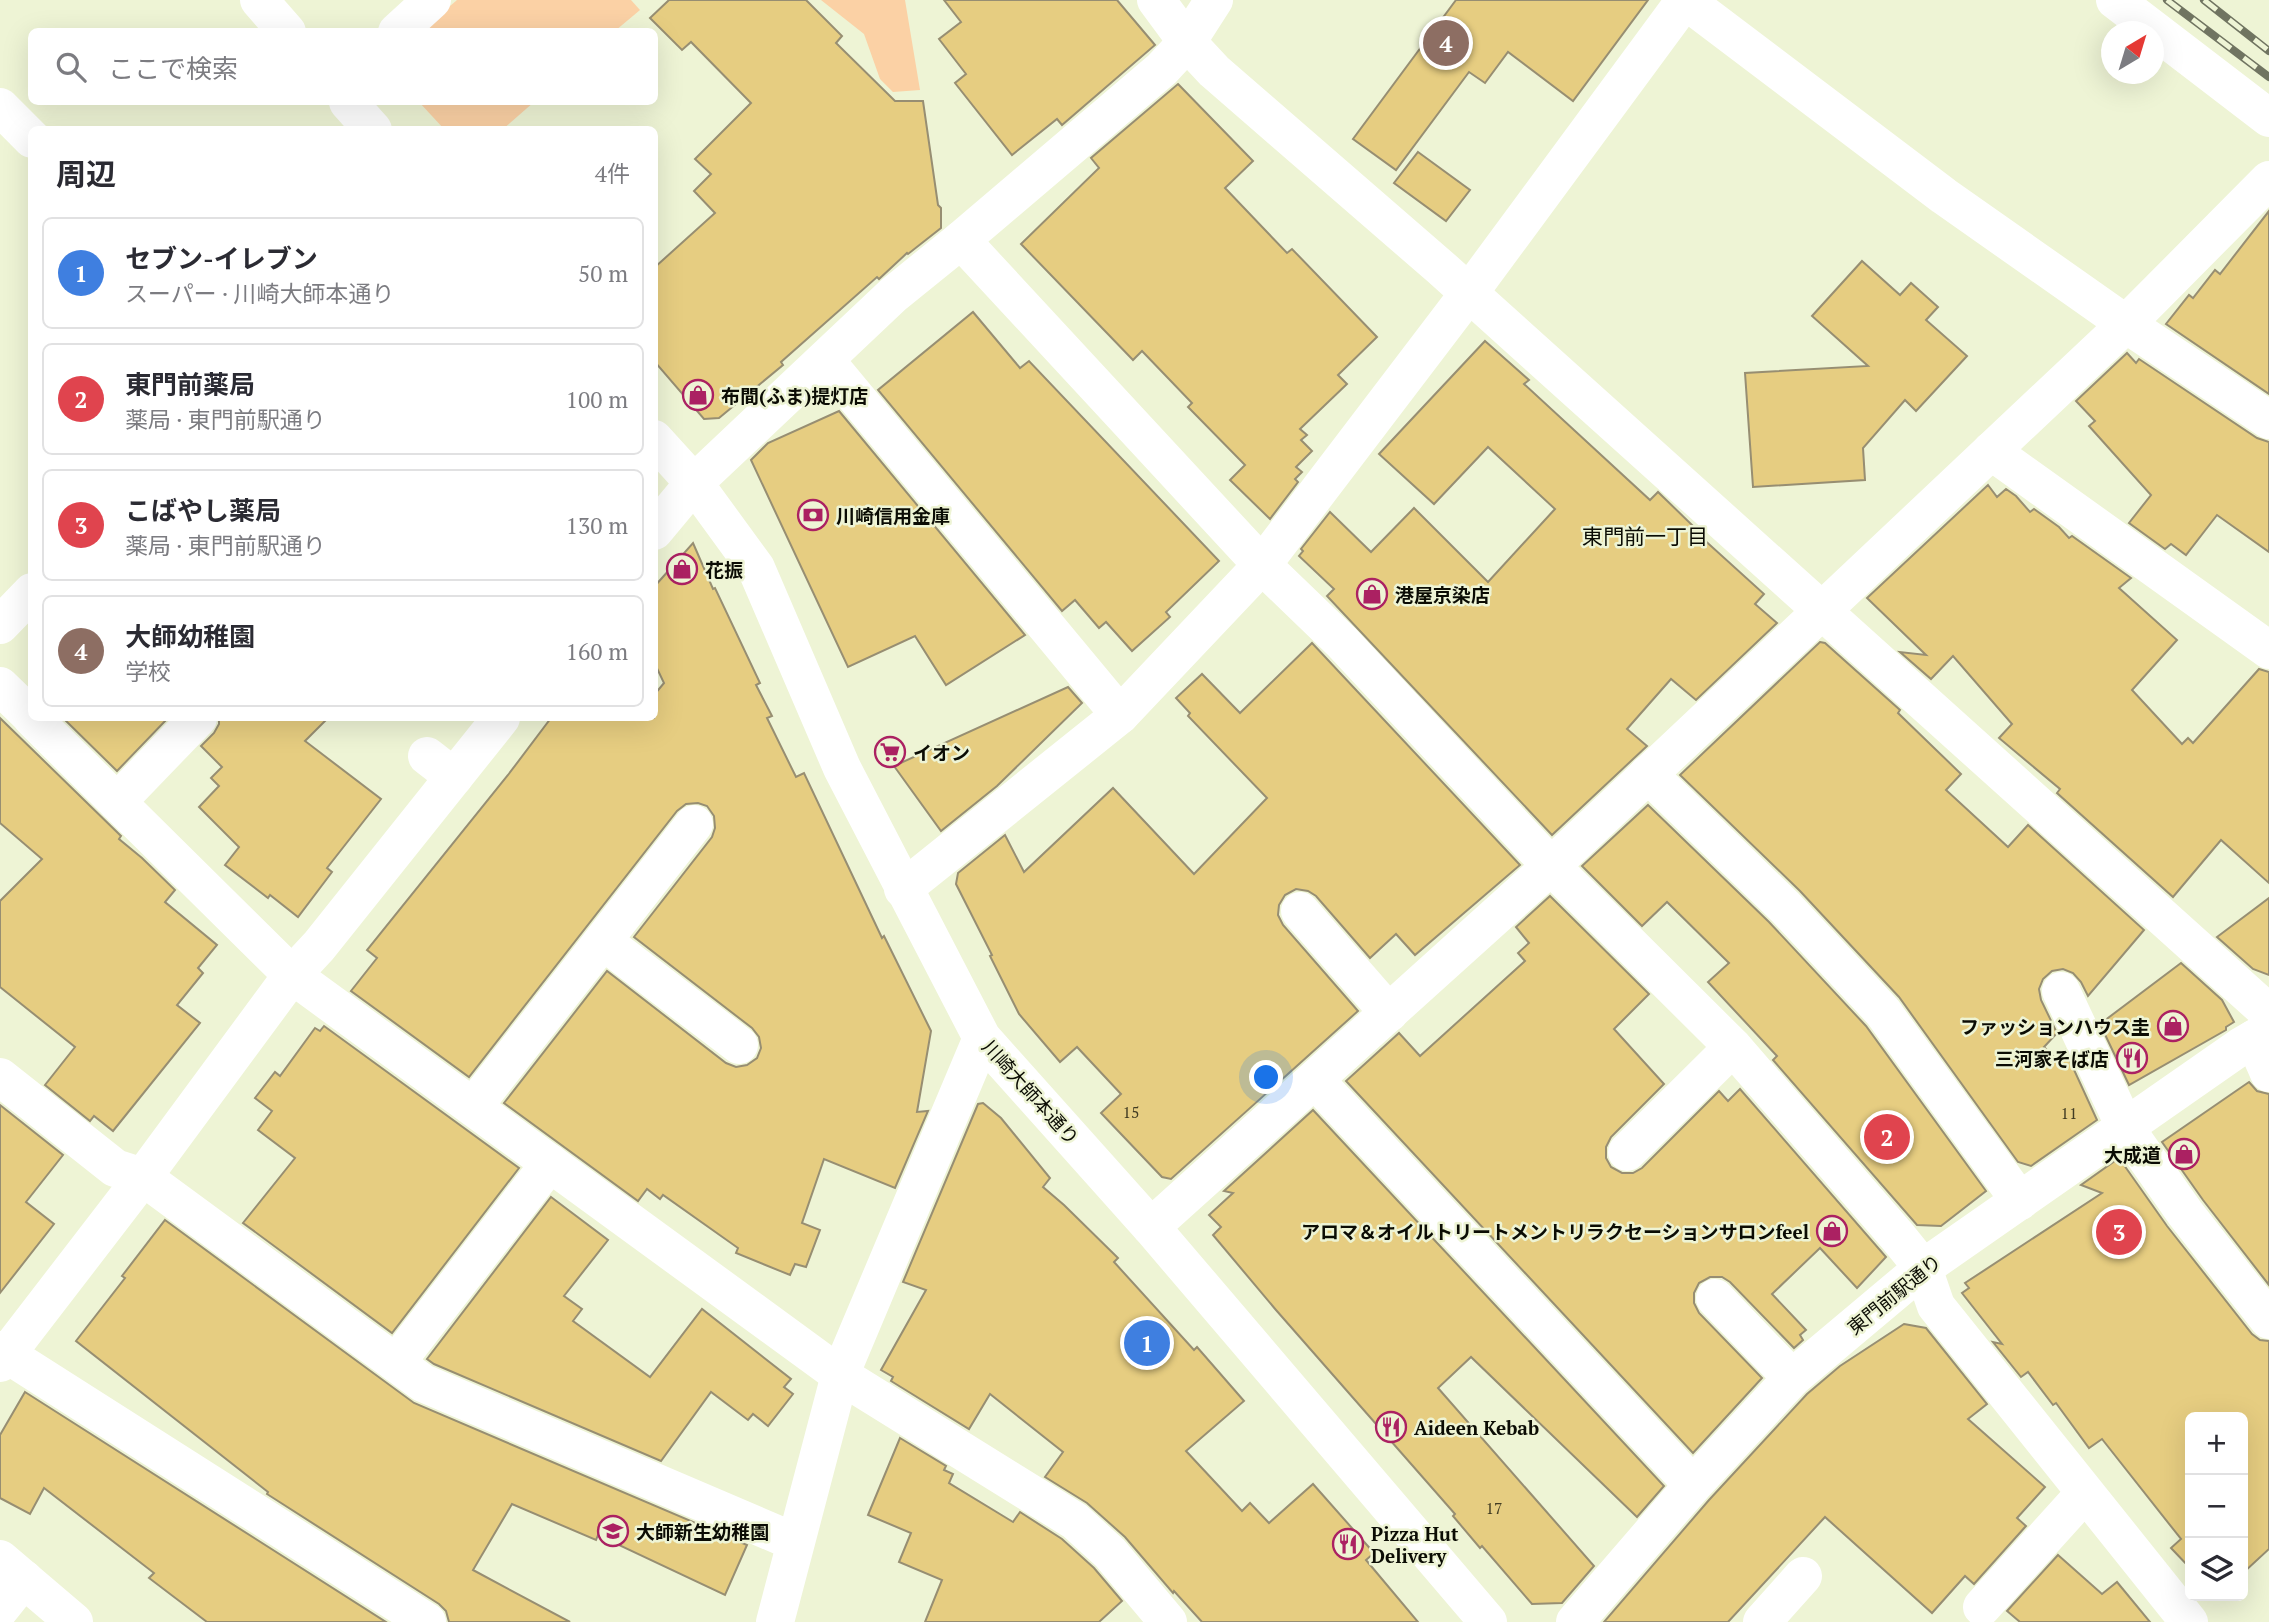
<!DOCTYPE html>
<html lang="ja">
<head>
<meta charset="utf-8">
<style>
	:root { --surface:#fff; --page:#f2f2f3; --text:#2b2b33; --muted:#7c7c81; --line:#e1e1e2; --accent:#ab2162 }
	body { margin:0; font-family:"PT Serif","Noto Sans JP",serif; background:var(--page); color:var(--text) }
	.controls { position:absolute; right:21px; bottom:21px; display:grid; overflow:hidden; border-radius:10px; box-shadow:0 7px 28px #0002 }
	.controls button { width:63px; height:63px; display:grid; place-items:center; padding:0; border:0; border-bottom:2px solid var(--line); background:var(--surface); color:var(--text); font:35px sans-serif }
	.compass { position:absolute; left:2101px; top:21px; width:63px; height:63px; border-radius:50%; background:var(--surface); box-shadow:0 7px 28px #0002; rotate:38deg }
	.you { position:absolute; left:1267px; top:1078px; width:24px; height:24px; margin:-18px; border:5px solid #fff; border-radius:50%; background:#1a73e8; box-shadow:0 0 0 10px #1a73e833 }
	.badge { display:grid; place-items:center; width:46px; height:46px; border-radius:50%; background:var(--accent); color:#fff; font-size:23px; font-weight:700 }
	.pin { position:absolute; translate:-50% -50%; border:4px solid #fff; box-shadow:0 2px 7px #0006 }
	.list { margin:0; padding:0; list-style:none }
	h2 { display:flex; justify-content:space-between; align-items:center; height:91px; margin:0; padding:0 28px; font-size:30px }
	h2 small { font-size:23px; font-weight:400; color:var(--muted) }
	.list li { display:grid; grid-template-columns:46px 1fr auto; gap:21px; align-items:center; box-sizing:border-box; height:112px; margin:0 14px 14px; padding:0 14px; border:2px solid var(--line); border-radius:10px }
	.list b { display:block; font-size:26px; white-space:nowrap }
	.list p { margin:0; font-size:23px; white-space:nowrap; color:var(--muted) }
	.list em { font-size:23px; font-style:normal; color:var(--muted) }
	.icon { flex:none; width:38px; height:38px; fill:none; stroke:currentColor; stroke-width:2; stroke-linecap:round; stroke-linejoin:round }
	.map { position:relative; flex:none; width:2269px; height:1622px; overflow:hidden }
	.search { position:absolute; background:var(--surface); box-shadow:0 7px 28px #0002; left:28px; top:28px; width:630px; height:77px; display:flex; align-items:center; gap:18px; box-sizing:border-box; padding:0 24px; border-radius:10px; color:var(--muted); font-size:26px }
	.panel { position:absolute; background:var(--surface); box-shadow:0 7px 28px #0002; left:28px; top:126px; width:630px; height:595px; border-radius:10px }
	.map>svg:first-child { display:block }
	.green { fill:#fbd1a5 }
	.building { fill:#e6cd81; stroke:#978e72; stroke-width:2 }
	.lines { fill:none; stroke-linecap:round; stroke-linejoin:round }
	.minor { stroke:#fff; stroke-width:38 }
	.rail-casing { stroke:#707461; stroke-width:8 }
	.rail { stroke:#eef4d5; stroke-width:5; stroke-dasharray:16; stroke-linecap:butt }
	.labels { text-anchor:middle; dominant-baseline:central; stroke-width:5; stroke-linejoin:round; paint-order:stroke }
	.number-label { font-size:16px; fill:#423c23 }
	.poi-label { font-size:19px; font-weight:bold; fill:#0b0c04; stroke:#eef4d5; text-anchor:start }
	.street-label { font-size:19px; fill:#0b0c04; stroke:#eef4d5 }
	.neighbourhood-label { font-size:21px; fill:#0b0c04; stroke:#eef4d5 }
</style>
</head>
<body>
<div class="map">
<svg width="2269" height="1622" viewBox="0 0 2269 1622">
	<rect width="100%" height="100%" fill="#eef4d5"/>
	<!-- green -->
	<g class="green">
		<polygon points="457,0 631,0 640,10 615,31 420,32"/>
		<polygon points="821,0 905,0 920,90 893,92 880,79 864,34"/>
		<polygon points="419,102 534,102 502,130 444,129"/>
	</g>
	<!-- building -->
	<g class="building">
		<polygon points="669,0 806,0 842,36 836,43 895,101 923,101 938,205 941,208 941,228 908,254 907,253 879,279 877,277 781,362 783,365 719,418 704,419 654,361 654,268 715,213 694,191 711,174 695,159 751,103 691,42 682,50 650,18"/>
		<polygon points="944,0 1117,0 1155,45 1062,125 1057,119 1012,155 955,83 966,74 939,39 961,22"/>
		<polygon points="1456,0 1648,0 1573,101 1508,52 1485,83 1469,72 1396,170 1353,139"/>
		<polygon points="1178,84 1253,161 1225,188 1287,253 1292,249 1377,337 1338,375 1347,384 1300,429 1307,435 1301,440 1312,451 1296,467 1302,472 1295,479 1298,482 1270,519 1230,480 1245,465 1188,407 1192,403 1142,351 1133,360 1021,244 1099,168 1091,158"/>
		<polygon points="1418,152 1470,190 1446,221 1394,183"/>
		<polygon points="2269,211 2269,394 2166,324 2189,295 2193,298 2215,270 2220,274"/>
		<polygon points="1862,261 1900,295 1911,283 1938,307 1926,320 1967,356 1916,411 1905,400 1863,448 1865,480 1753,487 1745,373 1868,366 1812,316"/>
		<polygon points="973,312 1020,368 1029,361 1219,561 1166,612 1170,617 1132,651 1106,622 1099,628 1075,600 1062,611 878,390"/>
		<polygon points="1485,341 1529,380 1524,384 1650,500 1658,492 1692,525 1690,527 1764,594 1755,604 1777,623 1696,700 1671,679 1627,729 1647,746 1552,835 1327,596 1334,589 1299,556 1303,551 1301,549 1330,512 1371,552 1414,508 1488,582 1555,509 1488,447 1434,504 1379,454"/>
		<polygon points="2127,353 2136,363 2139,359 2257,438 2269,442 2269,552 2217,515 2186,555 2171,544 2165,549 2129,523 2151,495 2089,426 2095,421 2076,401"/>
		<polygon points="839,411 1025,635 946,685 915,636 848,667 751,460 768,443"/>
		<polygon points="1988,485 1997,497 2006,489 2016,496 2030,512 2034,509 2059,527 2069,538 2072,536 2131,578 2119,588 2177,640 2132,690 2182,744 2188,738 2193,743 2259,669 2269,672 2269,883 2221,840 2173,897 2057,793 2060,789 1999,738 2012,724 1953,656 1931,679 1900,652 1926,655 1867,598"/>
		<polygon points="693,543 713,589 715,588 760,683 756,685 772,716 767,718 796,777 804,773 882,938 884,936 931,1031 917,1112 928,1111 895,1188 824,1159 802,1223 820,1230 806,1267 795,1264 790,1275 736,1253 738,1248 663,1195 660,1199 647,1189 638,1201 504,1103 607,971 726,1063 736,1067 747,1065 757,1058 761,1048 759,1037 752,1028 634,937 712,837 715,828 714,816 707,806 698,803 686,804 677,811 469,1077 351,991 377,958 367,950 508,775 551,718 654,718 654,695 664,683 654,662 654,587"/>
		<polygon points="1820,642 1825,643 1900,710 1898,713 1961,774 1946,790 2008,847 2028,825 2144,930 2088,996 2081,982 2073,973 2063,969 2052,971 2043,979 2039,989 2041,1000 2057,1033 2044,1047 2055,1058 2065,1050 2097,1120 2031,1166 2018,1162 1899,997 1800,891 1680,775"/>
		<polygon points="1312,643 1520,865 1415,955 1396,934 1370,958 1316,896 1308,891 1296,889 1285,895 1279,905 1278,915 1283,925 1358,1011 1171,1179 1162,1177 1101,1113 1121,1094 1077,1047 1060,1062 1019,1014 990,956 992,955 956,884 958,873 1005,835 1024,872 1113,788 1194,874 1267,798 1188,716 1190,713 1176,698 1202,674 1240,713"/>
		<polygon points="1068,687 1082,703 997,786 941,831 894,766"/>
		<polygon points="0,718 121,836 119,839 142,858 175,890 165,902 217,945 198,968 203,973 177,1005 200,1023 113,1131 94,1116 90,1121 45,1085 75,1047 0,987 0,901 42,859 0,823"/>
		<polygon points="63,718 168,718 117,771"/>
		<polygon points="219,718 328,718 305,741 381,799 327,868 332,872 298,917 270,895 268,898 225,865 239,847 199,807 219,786 211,778 222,767 201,746 214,733 219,724"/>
		<polygon points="1648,805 1769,922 1866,1026 1986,1191 1941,1226 1917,1225 1773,1060 1777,1056 1708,982 1729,963 1667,902 1642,926 1582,866"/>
		<polygon points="1550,896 1649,994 1614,1029 1664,1084 1611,1137 1606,1147 1606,1158 1611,1167 1622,1173 1633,1173 1642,1168 1719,1091 1728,1101 1740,1089 1886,1257 1857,1288 1820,1248 1772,1294 1806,1330 1800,1335 1803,1340 1794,1348 1730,1282 1722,1277 1710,1277 1699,1283 1694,1293 1694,1303 1699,1313 1762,1378 1693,1453 1346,1081 1399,1033 1420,1056 1525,961 1518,953 1529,943 1516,927"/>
		<polygon points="2269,898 2269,975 2253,969 2217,937"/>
		<polygon points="2181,963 2222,1000 2234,1022 2226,1027 2226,1030 2129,1085 2100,1024"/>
		<polygon points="324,1026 519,1168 392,1333 243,1223 295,1158 258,1130 272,1111 255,1098 275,1072 280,1076 315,1028 320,1031"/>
		<polygon points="2249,1082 2257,1091 2269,1094 2269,1285 2203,1200 2162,1142"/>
		<polygon points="983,1103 1001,1118 1050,1178 1043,1187 1064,1205 1118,1258 1114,1262 1194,1350 1197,1347 1244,1401 1186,1451 1242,1511 1250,1503 1269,1523 1313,1484 1374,1553 1366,1560 1418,1622 1202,1622 1174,1591 1173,1593 1125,1537 1087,1503 1045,1477 1063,1452 990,1394 969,1429 891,1381 893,1377 881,1370 926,1290 903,1282 978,1104"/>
		<polygon points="0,1105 63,1155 26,1202 54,1224 0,1293"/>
		<polygon points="1313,1110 1664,1486 1637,1517 1471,1357 1438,1388 1594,1566 1562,1603 1532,1604 1482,1546 1480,1548 1453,1516 1455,1514 1276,1310 1213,1235 1221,1227 1209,1215 1233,1193 1224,1191"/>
		<polygon points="2119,1158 2167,1226 2252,1334 2260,1340 2269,1341 2269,1549 2243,1573 2243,1417 2190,1417 2190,1568 2171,1548 2181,1539 2102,1439 2089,1448 2056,1403 2053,1405 2028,1372 2021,1377 1993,1342 2002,1344 1962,1293 1969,1288 1965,1283 2102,1193 2081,1185"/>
		<polygon points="551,1197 608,1240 564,1296 582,1309 573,1321 650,1377 702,1309 791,1379 784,1387 793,1394 768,1426 753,1414 748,1420 711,1392 661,1461 434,1364 427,1359"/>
		<polygon points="165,1220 414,1403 747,1545 725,1595 598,1535 596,1540 512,1504 473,1570 570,1622 449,1622 446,1611 439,1604 267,1494 268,1492 76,1341 125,1278 122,1276"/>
		<polygon points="1904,1324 1926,1328 1987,1404 1968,1419 2045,1487 2017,1518 2026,1526 1974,1584 1965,1576 1932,1613 1825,1517 1728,1622 1604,1622 1709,1500 1807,1394 1840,1366"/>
		<polygon points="25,1392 386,1622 207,1622 149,1578 154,1573 44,1488 30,1514 0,1498 0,1435"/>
		<polygon points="900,1438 946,1466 944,1470 953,1474 949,1483 1013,1522 1020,1512 1062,1539 1094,1568 1122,1601 1099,1622 925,1622 942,1580 899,1562 911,1533 868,1515"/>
		<polygon points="2058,1555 2102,1594 2117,1582 2150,1622 2020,1622 2007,1611"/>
	</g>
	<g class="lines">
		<!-- minor -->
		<g class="minor">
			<polyline points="259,0 287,32"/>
			<polyline points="1156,0 1187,42 1214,71 1440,267 2269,1013"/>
			<polyline points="1685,0 1944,196 2126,324 2269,420"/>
			<polyline points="2115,0 2269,118"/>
			<polyline points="397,32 432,0"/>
			<polyline points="348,102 373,130"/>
			<polyline points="0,107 32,139"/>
			<polyline points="961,240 1262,565 1342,642 1551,866 1733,1047 1898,1237 1923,1268 1936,1306 2189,1622"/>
			<polyline points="825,360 1120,715"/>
			<polyline points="654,439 694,483 756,568 842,768 982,1038 1151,1227 1488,1622"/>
			<polyline points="1991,451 2269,650"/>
			<polyline points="654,531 694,483 893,295 961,240 1162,69 1187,42 1214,0"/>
			<polyline points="0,625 32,592"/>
			<polyline points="0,686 32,717"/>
			<polyline points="32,718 292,975 840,1375 1075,1521 1110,1553 1168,1622"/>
			<polyline points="427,756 454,777"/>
			<polyline points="1648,774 1785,907 1883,1012 2020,1201"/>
			<polyline points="117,802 198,718"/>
			<polyline points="903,889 1120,715 1262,565 1469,293 1685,0"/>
			<polyline points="1300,911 1389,1013"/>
			<polyline points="603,941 739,1045"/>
			<polyline points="2061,991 2126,1129 2185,1213 2269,1320"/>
			<polyline points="2254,1039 2269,1073"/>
			<polyline points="0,1077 115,1168 143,1177 423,1383 795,1542"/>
			<polyline points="1315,1080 1693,1485"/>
			<polyline points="473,1107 694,824"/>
			<polyline points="1627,1152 1733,1047"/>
			<polyline points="1151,1227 1551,866 2126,324 2269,180"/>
			<polyline points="1715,1298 1792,1378"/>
			<polyline points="0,1350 427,1622"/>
			<polyline points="0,1363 143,1177 292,975 319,946 501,718"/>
			<polyline points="396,1363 550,1163"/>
			<polyline points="0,1559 74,1622"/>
			<polyline points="1982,1607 2085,1493"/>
			<polyline points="0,1609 24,1579"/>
			<polyline points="775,1622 840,1375 982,1038"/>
			<polyline points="1575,1622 1693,1485 1792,1378 1923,1268 2240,1047 2269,1030"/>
			<polyline points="1762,1622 1803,1576"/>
		</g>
		<!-- rail casing -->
		<g class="rail-casing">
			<g id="rail">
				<polyline points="2167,0 2269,77"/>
				<polyline points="2204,0 2269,51"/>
			</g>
		</g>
		<!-- rail -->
		<use href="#rail" class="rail"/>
	</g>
	<!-- icons -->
	<defs>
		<g id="shop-ring" transform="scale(1.575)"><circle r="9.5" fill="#eef4d5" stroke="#ab2162" stroke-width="1.5"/><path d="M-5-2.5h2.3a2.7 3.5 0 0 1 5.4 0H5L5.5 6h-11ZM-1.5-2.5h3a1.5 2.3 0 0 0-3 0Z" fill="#ab2162"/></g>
		<g id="bank-ring" transform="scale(1.575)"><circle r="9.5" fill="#eef4d5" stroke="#ab2162" stroke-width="1.5"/><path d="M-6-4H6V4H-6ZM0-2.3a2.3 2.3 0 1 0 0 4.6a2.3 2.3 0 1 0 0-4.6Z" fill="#ab2162"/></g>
		<g id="supermarket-ring" transform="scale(1.575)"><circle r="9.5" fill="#eef4d5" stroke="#ab2162" stroke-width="1.5"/><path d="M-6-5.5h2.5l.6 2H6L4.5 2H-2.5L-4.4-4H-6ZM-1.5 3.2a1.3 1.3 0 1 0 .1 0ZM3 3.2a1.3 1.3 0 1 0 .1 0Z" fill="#ab2162"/></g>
		<g id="restaurant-ring" transform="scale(1.575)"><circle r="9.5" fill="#eef4d5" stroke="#ab2162" stroke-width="1.5"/><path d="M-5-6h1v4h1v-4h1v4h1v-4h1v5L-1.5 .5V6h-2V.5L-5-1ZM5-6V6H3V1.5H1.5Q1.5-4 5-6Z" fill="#ab2162"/></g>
		<g id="school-ring" transform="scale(1.575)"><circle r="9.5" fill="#eef4d5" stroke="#ab2162" stroke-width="1.5"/><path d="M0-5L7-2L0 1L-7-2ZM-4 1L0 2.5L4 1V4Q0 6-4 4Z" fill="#ab2162"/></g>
	</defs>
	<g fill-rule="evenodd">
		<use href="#shop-ring" x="698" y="395"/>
		<use href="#bank-ring" x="813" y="515"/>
		<use href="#shop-ring" x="682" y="569"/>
		<use href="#shop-ring" x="1372" y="594"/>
		<use href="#supermarket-ring" x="890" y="752"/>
		<use href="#shop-ring" x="2173" y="1026"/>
		<use href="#restaurant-ring" x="2132" y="1058"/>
		<use href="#shop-ring" x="2184" y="1154"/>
		<use href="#shop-ring" x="1832" y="1231"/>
		<use href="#restaurant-ring" x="1391" y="1427"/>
		<use href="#school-ring" x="613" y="1531"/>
		<use href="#restaurant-ring" x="1348" y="1544"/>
	</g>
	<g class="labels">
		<!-- number labels -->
		<g class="number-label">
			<text x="1131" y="1112">15</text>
			<text x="2069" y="1113">11</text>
			<text x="1494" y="1508">17</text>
		</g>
		<!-- poi labels -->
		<g class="poi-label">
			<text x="721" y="395">布間(ふま)提灯店</text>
			<text x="836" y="515">川崎信用金庫</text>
			<text x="705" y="569">花振</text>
			<text x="1395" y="594">港屋京染店</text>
			<text x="913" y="752">イオン</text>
			<text x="2150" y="1026" text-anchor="end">ファッションハウス圭</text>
			<text x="2109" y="1058" text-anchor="end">三河家そば店</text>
			<text x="2161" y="1154" text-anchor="end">大成道</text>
			<text x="1809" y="1231" text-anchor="end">アロマ＆オイルトリートメントリラクセーションサロンfeel</text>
			<text x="1414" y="1427">Aideen Kebab</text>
			<text x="636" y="1531">大師新生幼稚園</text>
			<text x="1371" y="1533">Pizza Hut<tspan x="1371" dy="22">Delivery</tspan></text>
		</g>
		<!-- street labels -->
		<g class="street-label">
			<text transform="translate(1031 1092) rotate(48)">川崎大師本通り</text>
			<text transform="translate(1894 1294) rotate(-39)">東門前駅通り</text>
		</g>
		<!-- neighbourhood labels -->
		<g class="neighbourhood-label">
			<text x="1645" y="536">東門前一丁目</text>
		</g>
	</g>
</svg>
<div class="controls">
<button>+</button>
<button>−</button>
<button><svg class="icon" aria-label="layers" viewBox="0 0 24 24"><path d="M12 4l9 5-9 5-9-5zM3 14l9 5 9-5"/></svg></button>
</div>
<svg class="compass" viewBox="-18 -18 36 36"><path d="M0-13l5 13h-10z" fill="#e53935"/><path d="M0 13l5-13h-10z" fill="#7c7c81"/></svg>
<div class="you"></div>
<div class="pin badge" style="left:1147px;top:1343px;background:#3f7fe0">1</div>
<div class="pin badge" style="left:1887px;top:1137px;background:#e0444e">2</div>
<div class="pin badge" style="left:2119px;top:1232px;background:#e0444e">3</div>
<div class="pin badge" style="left:1446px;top:43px;background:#8d6e63">4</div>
<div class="search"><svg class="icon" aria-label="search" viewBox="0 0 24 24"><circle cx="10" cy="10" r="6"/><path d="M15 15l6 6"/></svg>ここで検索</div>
<section class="panel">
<h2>周辺<small>4件</small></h2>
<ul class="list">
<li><span class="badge" style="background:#3f7fe0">1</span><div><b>セブン-イレブン</b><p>スーパー · 川崎大師本通り</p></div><em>50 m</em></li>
<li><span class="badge" style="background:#e0444e">2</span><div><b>東門前薬局</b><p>薬局 · 東門前駅通り</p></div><em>100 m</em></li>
<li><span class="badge" style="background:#e0444e">3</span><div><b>こばやし薬局</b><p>薬局 · 東門前駅通り</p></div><em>130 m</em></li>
<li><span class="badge" style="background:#8d6e63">4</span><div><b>大師幼稚園</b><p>学校</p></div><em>160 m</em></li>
</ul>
</section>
</div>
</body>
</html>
